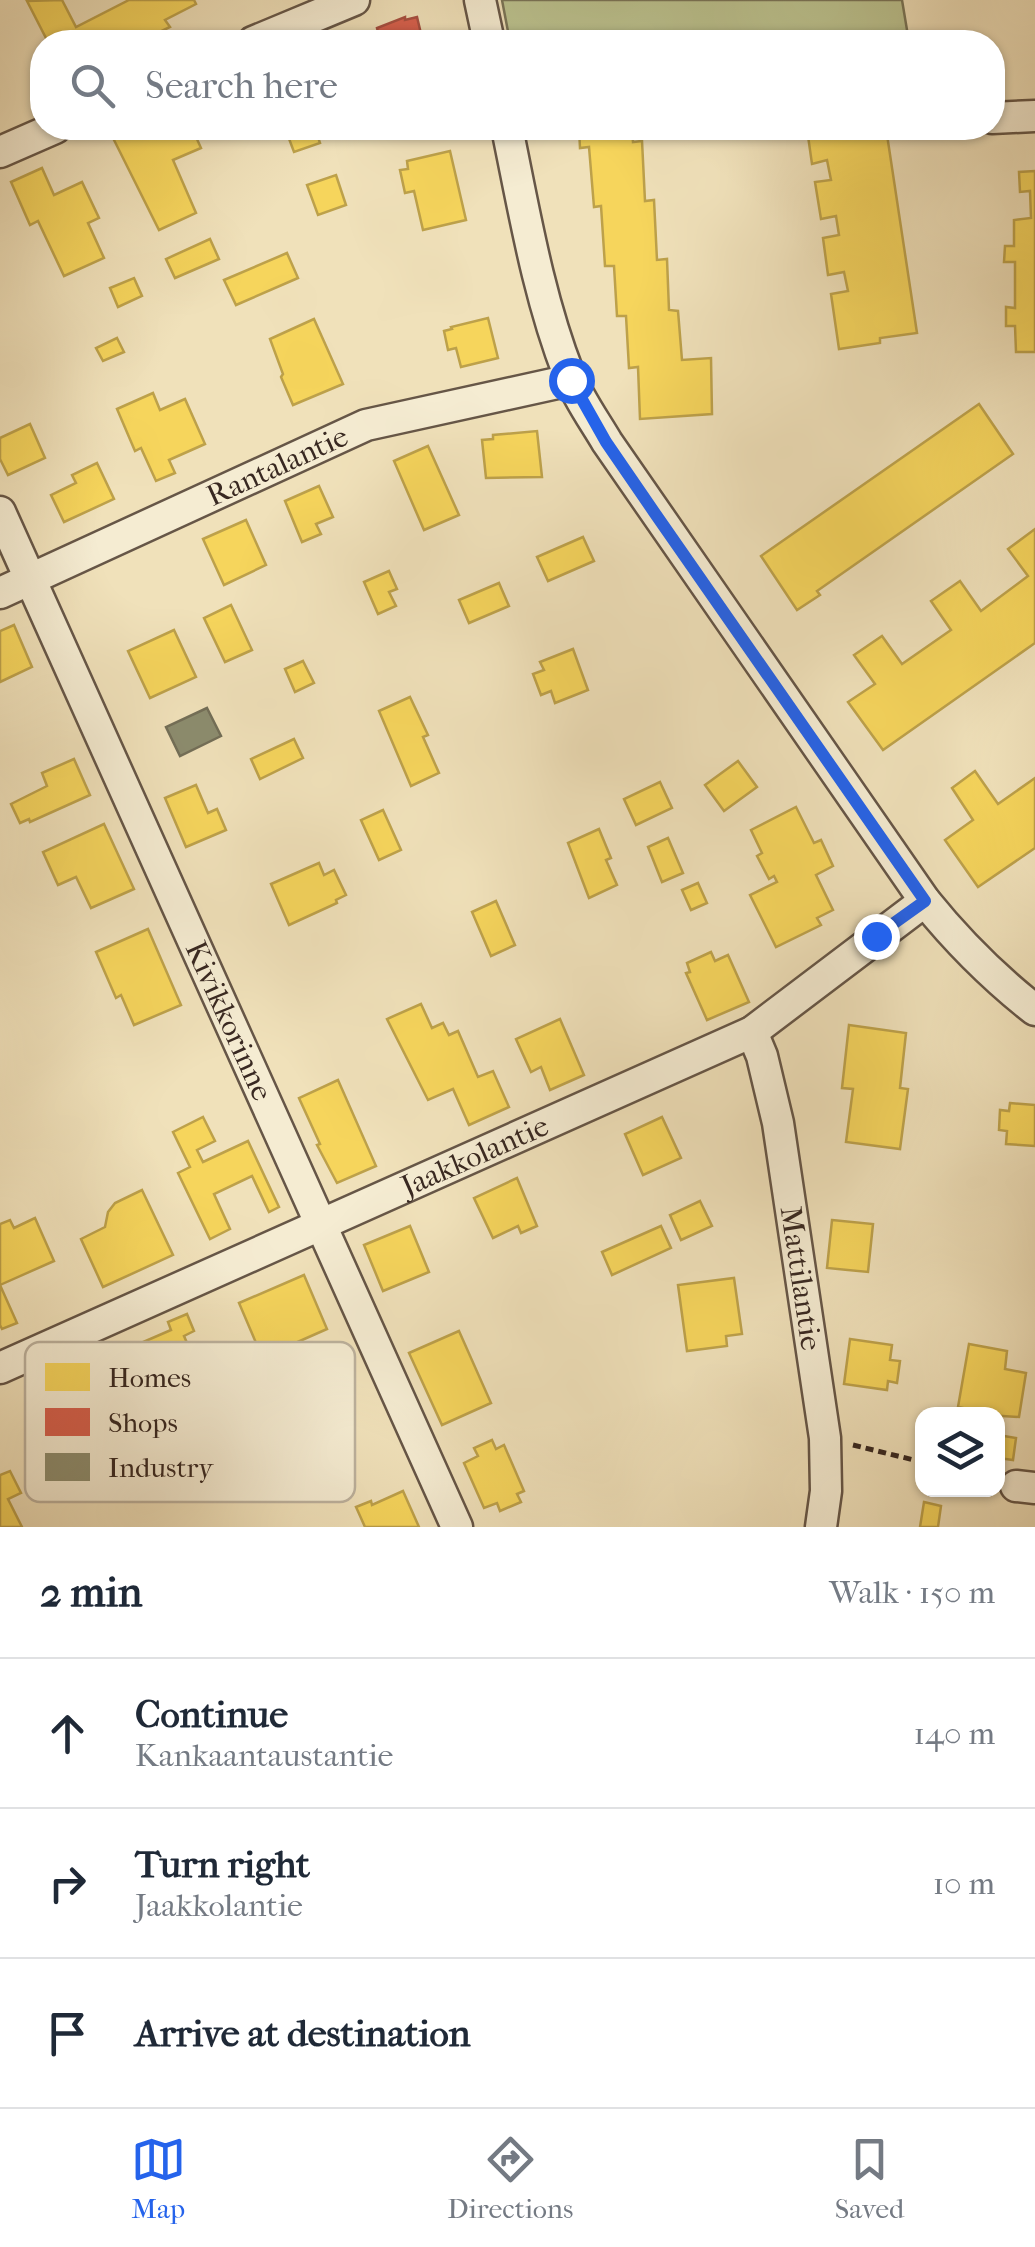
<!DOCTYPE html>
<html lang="en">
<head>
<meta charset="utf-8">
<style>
	:root { --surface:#fff; --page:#f2f2f3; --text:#1f2937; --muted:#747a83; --line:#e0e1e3; --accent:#2563eb }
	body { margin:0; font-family:"IM FELL French Canon",serif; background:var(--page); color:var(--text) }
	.controls { position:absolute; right:30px; bottom:30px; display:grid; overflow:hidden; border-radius:20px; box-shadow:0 2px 8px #0004 }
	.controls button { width:90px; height:90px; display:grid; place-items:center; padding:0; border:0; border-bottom:2px solid var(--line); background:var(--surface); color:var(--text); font:50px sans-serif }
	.stop { position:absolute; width:30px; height:30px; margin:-22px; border:8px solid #2563eb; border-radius:50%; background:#fff }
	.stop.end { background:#2563eb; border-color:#fff; box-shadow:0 2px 10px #0008 }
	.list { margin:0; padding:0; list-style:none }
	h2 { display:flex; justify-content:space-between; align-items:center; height:130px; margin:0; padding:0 40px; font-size:42px }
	h2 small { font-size:32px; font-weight:400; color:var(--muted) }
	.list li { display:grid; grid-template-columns:65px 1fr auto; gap:30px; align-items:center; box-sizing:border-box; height:150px; padding:0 40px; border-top:2px solid var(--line) }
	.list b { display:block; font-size:38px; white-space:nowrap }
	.list p { margin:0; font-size:32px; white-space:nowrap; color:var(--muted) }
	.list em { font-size:32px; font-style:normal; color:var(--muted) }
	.icon { flex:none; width:55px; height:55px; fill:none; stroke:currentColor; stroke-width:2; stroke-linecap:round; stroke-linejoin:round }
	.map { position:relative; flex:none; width:1035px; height:1527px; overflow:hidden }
	.search { position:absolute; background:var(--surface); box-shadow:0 2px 8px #0004; left:30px; right:30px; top:30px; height:110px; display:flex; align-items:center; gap:25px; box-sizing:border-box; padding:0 35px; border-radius:40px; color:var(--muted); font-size:38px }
	.sheet { height:580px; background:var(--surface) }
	nav { display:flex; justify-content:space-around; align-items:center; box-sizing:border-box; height:140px; border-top:2px solid var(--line); background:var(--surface); font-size:28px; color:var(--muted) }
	nav a { display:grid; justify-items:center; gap:5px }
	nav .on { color:var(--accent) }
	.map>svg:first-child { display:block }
	.green { fill:#bbc28f; stroke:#7a7558; stroke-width:2.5 }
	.homes { fill:#f6d55c; stroke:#bda14a; stroke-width:2.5 }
	.shops { fill:#d6604d; stroke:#a74f40; stroke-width:2.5 }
	.industry { fill:#8c8c6e; stroke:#736e57; stroke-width:2.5 }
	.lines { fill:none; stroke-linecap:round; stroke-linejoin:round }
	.minor-casing { stroke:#665647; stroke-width:35 }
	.path { stroke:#382821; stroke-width:5; stroke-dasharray:8 5; stroke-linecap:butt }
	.minor { stroke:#f5ecd2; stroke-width:30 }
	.route { stroke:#2563eb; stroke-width:12 }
	.labels { text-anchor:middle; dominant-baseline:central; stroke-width:10; stroke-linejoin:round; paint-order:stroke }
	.street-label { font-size:30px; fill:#382821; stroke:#f5ecd2 }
	.key { fill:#f5ecd2; stroke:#bcb19d; stroke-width:2.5 }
	.key-label { font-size:28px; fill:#382821 }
</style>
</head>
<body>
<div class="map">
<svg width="1035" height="1527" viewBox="0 0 1035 1527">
	<rect width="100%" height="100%" fill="#f0e1ba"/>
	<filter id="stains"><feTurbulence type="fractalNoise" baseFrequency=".002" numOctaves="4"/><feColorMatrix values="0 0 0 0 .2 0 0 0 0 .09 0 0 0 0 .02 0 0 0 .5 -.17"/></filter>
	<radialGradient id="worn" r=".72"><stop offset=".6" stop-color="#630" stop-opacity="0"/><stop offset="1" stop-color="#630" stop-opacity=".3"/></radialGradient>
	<!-- green -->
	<polygon class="green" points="502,0 902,0 909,42 510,42"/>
	<!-- homes -->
	<g class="homes">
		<polygon points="62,0 76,27 129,0 194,0 196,4 165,20 170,27 139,42 48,42 27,1"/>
		<polygon points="131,128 192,128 201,148 173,160 196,213 159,230 112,136"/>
		<polygon points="285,128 315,128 320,143 294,152"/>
		<polygon points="579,128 632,128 633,142 642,141 645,201 654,200 657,260 667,259 669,310 678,311 682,360 711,358 712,414 640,419 638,367 629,368 626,316 617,316 614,266 605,266 601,206 594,207 589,147 580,148"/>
		<polygon points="859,128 886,128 917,333 880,338 880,343 839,349 831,294 848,291 844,272 828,275 823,238 839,235 836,216 821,219 815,182 831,180 827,160 812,164 808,136"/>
		<polygon points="450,151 466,220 423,230 414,191 405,193 400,170 408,169 407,161"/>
		<polygon points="42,168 54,195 82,182 99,218 88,223 104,258 64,276 38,221 30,225 11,182"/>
		<polygon points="1035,171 1035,352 1016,352 1015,326 1006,326 1006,307 1015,308 1015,262 1004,262 1005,246 1014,246 1014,220 1031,218 1030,191 1020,192 1019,172"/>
		<polygon points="336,175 346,205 318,215 307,185"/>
		<polygon points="210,239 219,259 175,278 166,259"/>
		<polygon points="287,253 298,278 236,305 224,280"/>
		<polygon points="134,278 142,296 118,307 110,288"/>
		<polygon points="488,318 498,358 461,367 456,348 448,350 444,331 452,329 451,327"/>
		<polygon points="314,319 343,384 293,405 281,377 283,374 270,339"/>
		<polygon points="117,338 124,352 103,361 96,348"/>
		<polygon points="153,393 160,410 185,399 205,444 169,460 175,473 156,481 141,448 135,451 117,409"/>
		<polygon points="979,404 1013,454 817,591 820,595 797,610 761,556"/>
		<polygon points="30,424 45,458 8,475 0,459 0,438"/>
		<polygon points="537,431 542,477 486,478 482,440 493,439 493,435"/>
		<polygon points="428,446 459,515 424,530 394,461"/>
		<polygon points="97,463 114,499 64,522 51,495 76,483 72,475"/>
		<polygon points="319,486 333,517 316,524 321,534 302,542 285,501"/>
		<polygon points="246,520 266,565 224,585 203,539"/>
		<polygon points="1035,529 1035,643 883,750 848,702 875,684 854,655 882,636 902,664 951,630 931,601 960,581 981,611 1028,576 1008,549"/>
		<polygon points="583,537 594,561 548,581 537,557"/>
		<polygon points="389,571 397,589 389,592 396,606 378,614 364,582"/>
		<polygon points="499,583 509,606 469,623 459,600"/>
		<polygon points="231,605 252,650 225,662 204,618"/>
		<polygon points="14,625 32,667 0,682 0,631"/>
		<polygon points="174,630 196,677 150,698 128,651"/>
		<polygon points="573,649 588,690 555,703 551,691 541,695 533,674 544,670 540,662"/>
		<polygon points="303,661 314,683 295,692 285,669"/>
		<polygon points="410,697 428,735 423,737 439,773 411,786 379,711"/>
		<polygon points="294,739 303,758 260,779 251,759"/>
		<polygon points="74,759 90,795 30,822 29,819 20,823 11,804 47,786 42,773"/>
		<polygon points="738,761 757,787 724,811 705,785"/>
		<polygon points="975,771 998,804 1035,778 1035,848 978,887 945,840 973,820 952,788"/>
		<polygon points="660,782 672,808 636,825 624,799"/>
		<polygon points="196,785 208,813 217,809 226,830 186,847 165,798"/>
		<polygon points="796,807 814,843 821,840 833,866 816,875 833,910 817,918 821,925 776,947 750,895 777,882 774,876 769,879 757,856 762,853 751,830"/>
		<polygon points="383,810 401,850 379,860 361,820"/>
		<polygon points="104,824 134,889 91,908 76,877 58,885 43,852"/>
		<polygon points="599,829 611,858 606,860 617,885 589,898 568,843"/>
		<polygon points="668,838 683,873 662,882 648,847"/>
		<polygon points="319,863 324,875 334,870 346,895 336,900 337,903 289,925 271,884"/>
		<polygon points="698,883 707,903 691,910 682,890"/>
		<polygon points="496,901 515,945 491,956 472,912"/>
		<polygon points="148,929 181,1005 134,1025 121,995 116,998 96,952"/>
		<polygon points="711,952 715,961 728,955 749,1002 707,1020 686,973 690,972 687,963"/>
		<polygon points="421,1004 432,1028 443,1023 449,1035 458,1031 478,1077 493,1071 509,1107 469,1125 453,1089 428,1100 387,1019"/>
		<polygon points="560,1019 584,1075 550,1090 541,1067 531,1072 516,1039"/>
		<polygon points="849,1025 906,1033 900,1088 908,1089 900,1149 846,1142 853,1089 842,1088"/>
		<polygon points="338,1080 376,1166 337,1183 317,1145 320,1144 299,1098"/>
		<polygon points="1010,1103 1035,1105 1035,1146 1006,1144 1007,1131 999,1130 1000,1110 1009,1111"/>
		<polygon points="203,1117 215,1141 197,1150 203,1162 248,1141 279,1207 269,1212 252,1176 214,1194 230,1229 210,1239 178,1173 190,1167 173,1132"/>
		<polygon points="662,1117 681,1158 643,1175 625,1134"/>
		<polygon points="517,1178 537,1226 521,1233 518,1226 493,1238 474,1198"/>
		<polygon points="142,1190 173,1255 103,1287 81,1239 105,1227 108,1212 115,1203"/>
		<polygon points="700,1201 712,1226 681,1240 670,1215"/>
		<polygon points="35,1218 54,1261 0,1285 0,1224 10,1220 14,1228"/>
		<polygon points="832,1220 873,1224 868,1272 827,1268"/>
		<polygon points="410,1226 429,1272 383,1291 364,1245"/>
		<polygon points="661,1226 671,1248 612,1275 602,1252"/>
		<polygon points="304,1275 327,1329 293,1344 296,1352 306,1347 327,1395 286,1413 239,1303"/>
		<polygon points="734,1278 742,1334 726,1336 727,1346 687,1351 678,1285"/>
		<polygon points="0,1285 17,1323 2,1329 0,1325"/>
		<polygon points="187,1314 194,1331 184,1336 198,1368 184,1373 200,1412 212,1407 230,1450 187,1469 171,1431 168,1432 134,1346 171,1330 168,1322"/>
		<polygon points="459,1331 491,1403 442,1425 409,1353"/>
		<polygon points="850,1339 892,1345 890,1360 900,1361 897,1383 888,1381 887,1390 844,1384"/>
		<polygon points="969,1344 1007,1351 1005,1369 1026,1373 1019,1417 971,1414 972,1410 958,1407"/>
		<polygon points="998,1435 1016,1438 1013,1460 998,1458"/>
		<polygon points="492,1440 496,1449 504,1445 524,1491 517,1494 521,1502 500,1511 497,1503 484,1508 464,1463 478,1456 474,1448"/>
		<polygon points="10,1471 21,1493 8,1499 22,1527 0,1527 0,1475"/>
		<polygon points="403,1491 419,1527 365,1527 356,1507 371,1501 372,1505"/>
		<polygon points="924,1502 941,1506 938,1527 920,1527"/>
	</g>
	<!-- shops -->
	<polygon class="shops" points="405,17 405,20 417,17 423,42 370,42 368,35 378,32 377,28"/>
	<!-- industry -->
	<polygon class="industry" points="207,708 221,736 180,756 166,727"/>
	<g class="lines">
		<!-- minor casing -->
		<g class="minor-casing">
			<g id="minor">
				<polyline points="480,0 489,42"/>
				<polyline points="253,42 354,0"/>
				<polyline points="992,118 1035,116"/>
				<path d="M507,128C524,210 538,296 569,375C578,398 594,420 607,442L925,901C958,942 993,977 1035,1010"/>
				<polyline points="0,152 55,128"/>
				<path id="s1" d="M0,512L457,1527"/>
				<path id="s2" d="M0,593L366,425L571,380"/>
				<path id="s3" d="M752,1032L762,1056L778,1123L825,1438L826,1491L821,1527"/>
				<path id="s4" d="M0,1368L752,1032L925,901"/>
				<polyline points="1016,1486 1035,1488"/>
			</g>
		</g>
		<!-- path -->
		<polyline class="path" points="853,1445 922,1462"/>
		<!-- minor -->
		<use href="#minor" class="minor"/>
	</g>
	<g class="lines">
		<!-- route -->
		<polyline class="route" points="571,380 606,442 654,512 925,901 876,936"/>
	</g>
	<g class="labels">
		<!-- street labels -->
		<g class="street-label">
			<text stroke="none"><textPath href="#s2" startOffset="305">Rantalantie</textPath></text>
			<text stroke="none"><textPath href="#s1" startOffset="558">Kivikkorinne</textPath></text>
			<text stroke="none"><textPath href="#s4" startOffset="520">Jaakkolantie</textPath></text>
			<text stroke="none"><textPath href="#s3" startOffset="252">Mattilantie</textPath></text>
		</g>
	</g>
	<!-- legend -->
	<rect x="25" y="1342" width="330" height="160" rx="15" class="key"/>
	<rect x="45" y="1363" width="45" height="28" fill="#f6d55c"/>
	<rect x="45" y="1408" width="45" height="28" fill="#d6604d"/>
	<rect x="45" y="1453" width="45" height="28" fill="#8c8c6e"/>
	<g class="key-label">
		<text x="108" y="1387">Homes</text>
		<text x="108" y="1432">Shops</text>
		<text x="108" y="1477">Industry</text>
	</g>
	<rect width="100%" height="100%" filter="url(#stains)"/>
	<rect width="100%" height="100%" fill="url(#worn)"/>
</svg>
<div class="controls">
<button><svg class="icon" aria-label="layers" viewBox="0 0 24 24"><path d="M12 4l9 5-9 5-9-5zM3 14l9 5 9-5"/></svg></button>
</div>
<div class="stop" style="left:571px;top:380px"></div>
<div class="stop end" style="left:876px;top:936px"></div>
<div class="search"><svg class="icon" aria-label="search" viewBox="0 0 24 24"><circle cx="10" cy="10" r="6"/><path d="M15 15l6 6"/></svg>Search here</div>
</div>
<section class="sheet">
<h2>2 min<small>Walk · 150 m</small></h2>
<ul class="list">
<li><svg class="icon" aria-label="ahead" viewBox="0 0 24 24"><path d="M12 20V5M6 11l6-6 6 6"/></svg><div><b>Continue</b><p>Kankaantaustantie</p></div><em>140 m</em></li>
<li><svg class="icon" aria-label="right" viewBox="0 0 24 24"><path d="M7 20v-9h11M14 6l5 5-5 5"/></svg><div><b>Turn right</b><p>Jaakkolantie</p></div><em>10 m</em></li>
<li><svg class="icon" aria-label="arrive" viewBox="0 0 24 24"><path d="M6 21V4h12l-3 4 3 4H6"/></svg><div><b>Arrive at destination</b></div></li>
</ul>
</section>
<nav>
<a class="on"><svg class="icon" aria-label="map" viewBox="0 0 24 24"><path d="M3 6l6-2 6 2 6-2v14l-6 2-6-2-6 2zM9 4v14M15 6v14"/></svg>Map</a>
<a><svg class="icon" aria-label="directions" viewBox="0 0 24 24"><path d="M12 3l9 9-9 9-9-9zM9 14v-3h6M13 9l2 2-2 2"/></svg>Directions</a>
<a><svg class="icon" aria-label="saved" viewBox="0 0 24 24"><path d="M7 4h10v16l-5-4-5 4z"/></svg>Saved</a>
</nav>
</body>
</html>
